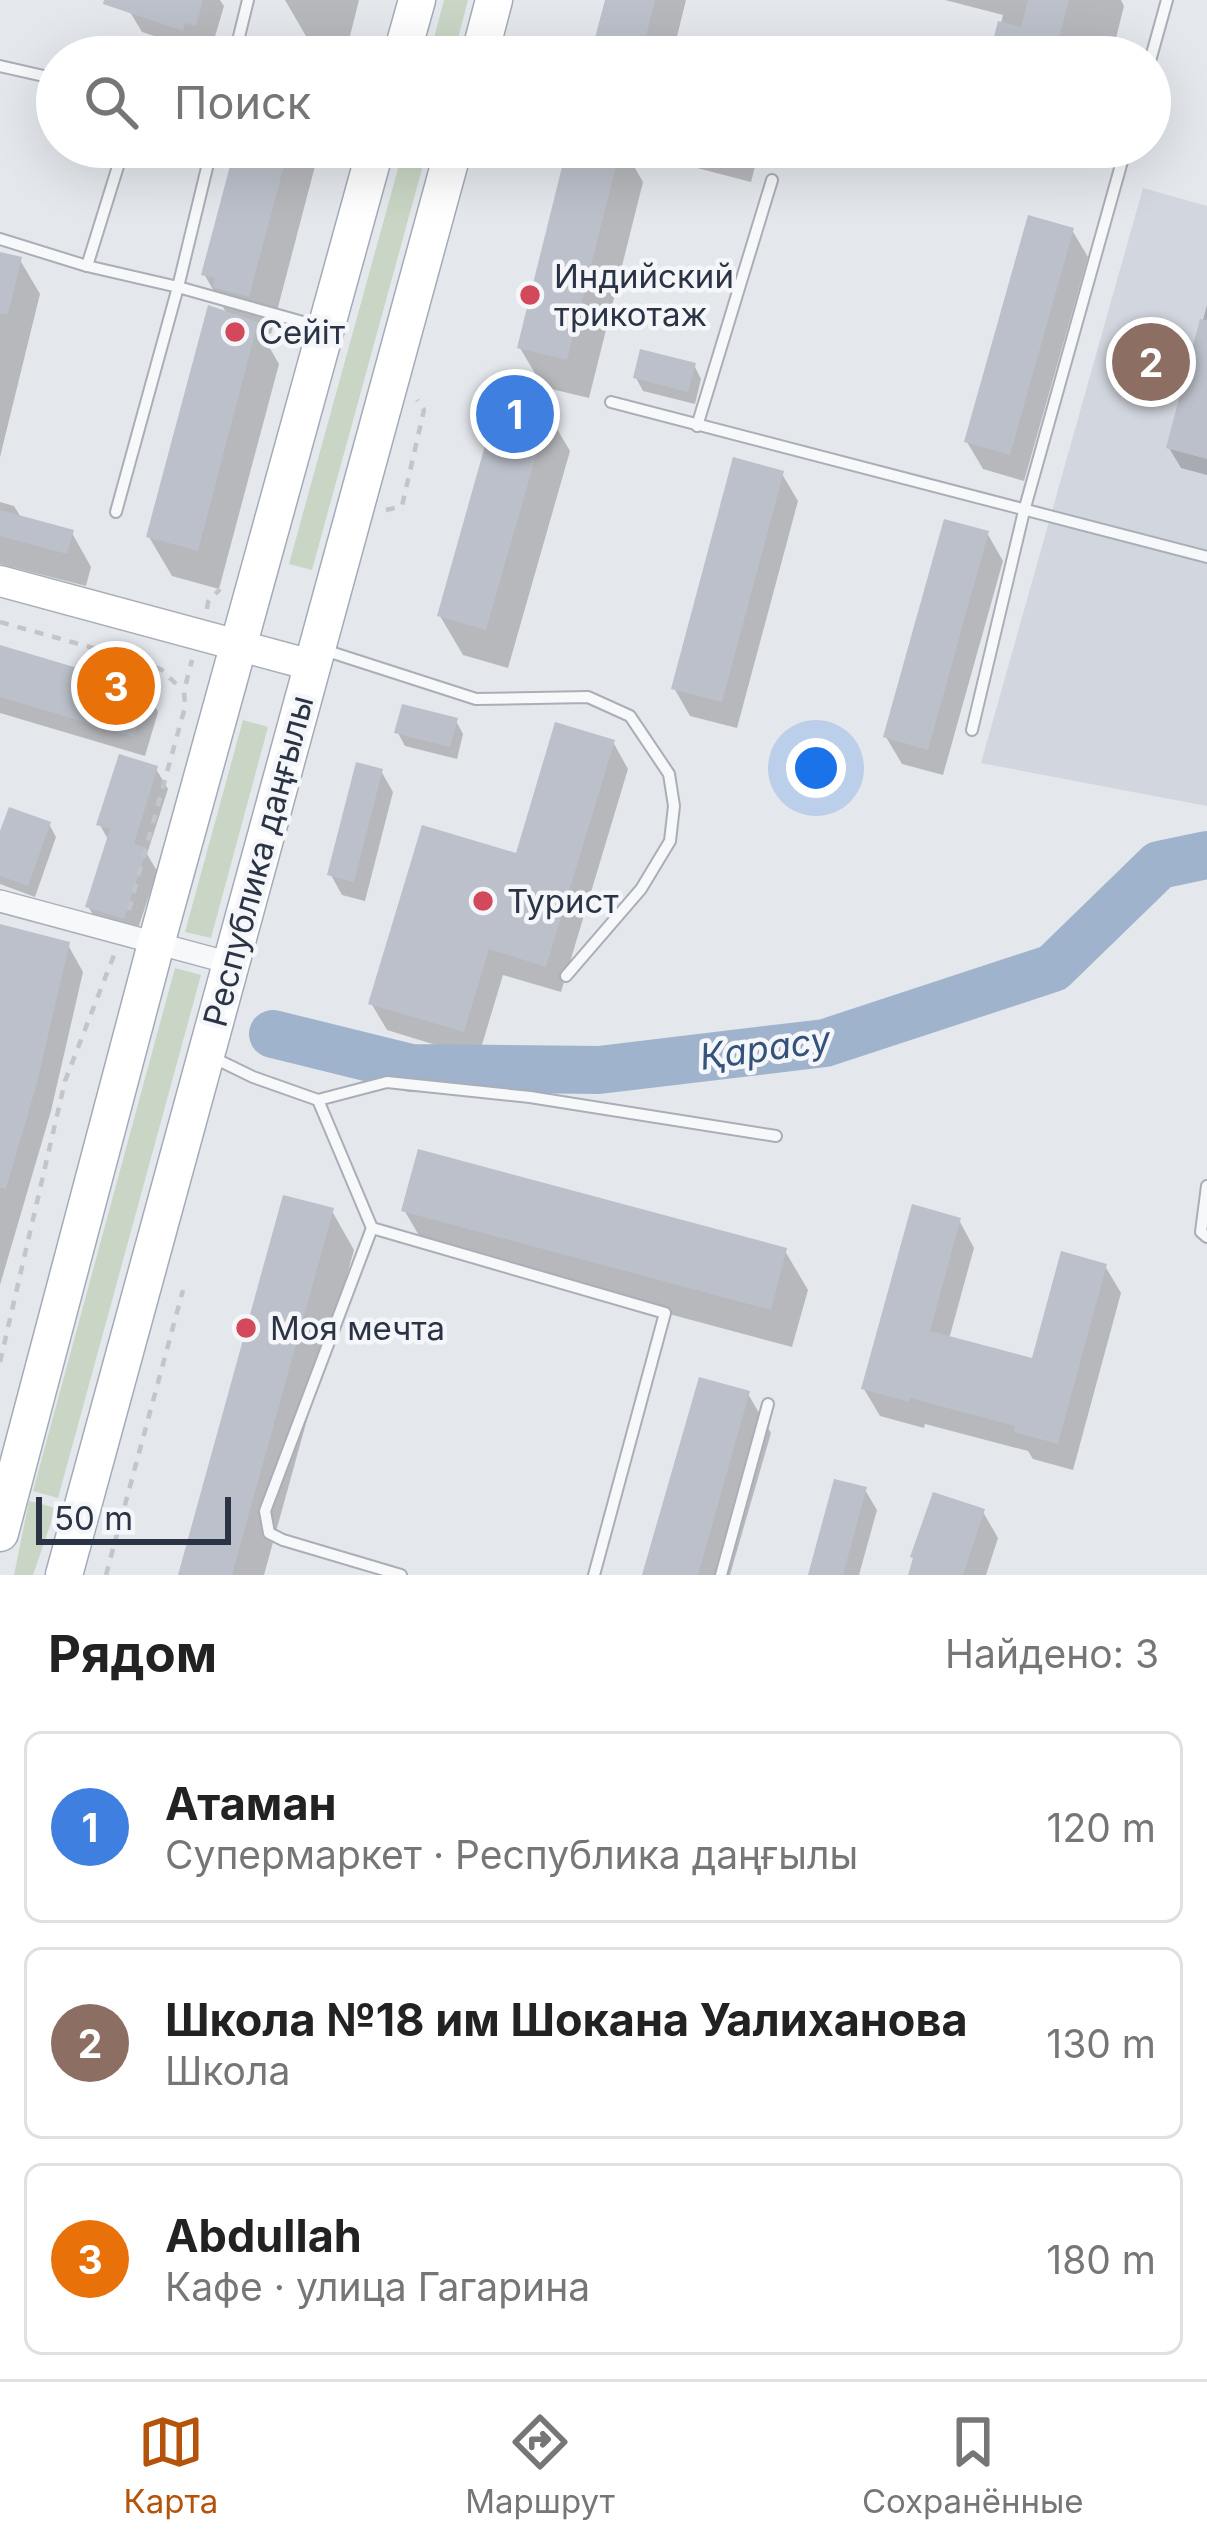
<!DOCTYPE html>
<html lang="ru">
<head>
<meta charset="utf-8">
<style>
	:root { --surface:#fff; --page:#f2f2f2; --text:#222; --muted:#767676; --line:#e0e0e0; --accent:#b45309 }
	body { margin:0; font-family:Inter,sans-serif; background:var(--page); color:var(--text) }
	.scale { position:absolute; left:36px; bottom:30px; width:195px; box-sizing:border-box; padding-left:12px; border:6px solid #2b3445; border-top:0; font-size:33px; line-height:42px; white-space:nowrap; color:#2b3445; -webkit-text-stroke:9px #f4f6f9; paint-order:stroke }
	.you { position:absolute; left:816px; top:768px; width:42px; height:42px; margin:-30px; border:9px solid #fff; border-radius:50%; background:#1a73e8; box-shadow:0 0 0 18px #1a73e833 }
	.badge { display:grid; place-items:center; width:78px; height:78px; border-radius:50%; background:var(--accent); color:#fff; font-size:39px; font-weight:700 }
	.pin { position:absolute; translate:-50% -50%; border:6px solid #fff; box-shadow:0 3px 12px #0006 }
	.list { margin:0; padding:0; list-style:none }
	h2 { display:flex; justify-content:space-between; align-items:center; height:156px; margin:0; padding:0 48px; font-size:51px }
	h2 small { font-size:39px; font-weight:400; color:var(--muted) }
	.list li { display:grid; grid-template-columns:78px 1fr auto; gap:36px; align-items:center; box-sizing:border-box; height:192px; margin:0 24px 24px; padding:0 24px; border:3px solid var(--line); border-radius:18px }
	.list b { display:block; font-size:45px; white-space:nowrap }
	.list p { margin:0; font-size:39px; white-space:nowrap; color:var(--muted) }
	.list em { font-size:39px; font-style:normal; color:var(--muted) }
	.icon { flex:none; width:66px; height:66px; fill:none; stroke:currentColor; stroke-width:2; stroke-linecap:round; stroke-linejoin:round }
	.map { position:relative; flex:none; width:1207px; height:1575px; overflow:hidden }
	.search { position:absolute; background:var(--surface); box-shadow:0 12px 48px #0002; left:36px; right:36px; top:36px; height:132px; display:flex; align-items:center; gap:30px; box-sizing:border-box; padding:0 42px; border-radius:66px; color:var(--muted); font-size:45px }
	.sheet { height:804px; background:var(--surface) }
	nav { display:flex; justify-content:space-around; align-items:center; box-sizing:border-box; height:168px; border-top:3px solid var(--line); background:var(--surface); font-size:33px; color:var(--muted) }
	nav a { display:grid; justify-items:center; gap:6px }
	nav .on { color:var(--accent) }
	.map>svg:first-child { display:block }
	.built { fill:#d2d6de }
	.green { fill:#c9d6c5 }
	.shadow { fill:#0003 }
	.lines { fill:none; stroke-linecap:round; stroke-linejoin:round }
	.river { stroke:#9fb4cc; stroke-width:48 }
	.building { fill:#bbc0ca }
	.lane-casing { stroke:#a9aeb7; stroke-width:14 }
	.street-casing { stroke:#a9aeb7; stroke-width:24 }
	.secondary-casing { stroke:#a9aeb7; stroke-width:33 }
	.primary-casing { stroke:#a3abb8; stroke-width:39 }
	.path { stroke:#c2c5cb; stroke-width:4.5; stroke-dasharray:9 9; stroke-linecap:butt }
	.lane { stroke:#f7f8fa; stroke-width:10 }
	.street { stroke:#f7f8fa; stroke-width:21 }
	.secondary { stroke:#fff; stroke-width:30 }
	.primary { stroke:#fff; stroke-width:36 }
	.poi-dot { fill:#d1495b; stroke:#f4f6f9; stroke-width:4.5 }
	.labels { text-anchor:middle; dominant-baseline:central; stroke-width:9; stroke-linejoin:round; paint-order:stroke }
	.poi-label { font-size:33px; fill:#2b3445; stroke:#f4f6f9; text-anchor:start }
	.street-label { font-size:33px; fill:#2b3445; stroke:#f4f6f9 }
	.water-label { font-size:36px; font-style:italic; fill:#34527a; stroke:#f4f6f9 }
</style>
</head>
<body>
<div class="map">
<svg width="1207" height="1575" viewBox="0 0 1207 1575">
	<rect width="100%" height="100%" fill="#e4e7ec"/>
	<!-- built -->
	<polygon class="built" points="1143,188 1207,206 1207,806 981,763"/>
	<!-- green -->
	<g class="green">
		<polygon points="444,0 468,0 453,57 429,57"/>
		<polygon points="404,147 428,147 312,570 289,564"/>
		<polygon points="243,720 268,727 211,938 185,932"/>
		<polygon points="175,968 201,975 58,1498 33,1491"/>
		<polygon points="29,1501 56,1508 33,1575 14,1575"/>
	</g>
	<!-- shadow -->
	<g class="shadow">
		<polygon points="134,0 220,0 224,6 214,40 208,38 206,45 196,42 194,49 142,32 130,12"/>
		<polygon points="285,0 359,0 347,48 307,38"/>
		<polygon points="608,0 686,0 672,57 594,57"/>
		<polygon points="945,0 1121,0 1124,6 1114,46 1080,37 1075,57 992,57 1003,15"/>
		<polygon points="265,44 311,56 312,57 261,57"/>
		<polygon points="238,147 320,147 271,334 260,331 279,364 219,589 172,576 149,537 227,314 204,274"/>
		<polygon points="570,147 623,147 643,182 589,398 543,387 520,348"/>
		<polygon points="685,147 760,147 751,182 697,168"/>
		<polygon points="1072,230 1088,257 1024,481 983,469 967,442"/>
		<polygon points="0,255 20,260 40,294 0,457"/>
		<polygon points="1207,305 1207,475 1181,468 1169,448"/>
		<polygon points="694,365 701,379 695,404 643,391 636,378"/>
		<polygon points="547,412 570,451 508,668 463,655 440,616"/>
		<polygon points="782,474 798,501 737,728 690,716 674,688"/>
		<polygon points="0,502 14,506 22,519 72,533 91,567 86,586 0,564"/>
		<polygon points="987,533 1003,561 943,775 902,764 886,737"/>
		<polygon points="0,650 147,691 158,712 145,756 0,713"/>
		<polygon points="456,721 463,734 457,759 405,746 398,733"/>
		<polygon points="613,742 628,769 561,992 503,975 478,1058 387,1030 371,1003 518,857"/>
		<polygon points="156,769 168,789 147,854 157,871 135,938 100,927 88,906 109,841 100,825"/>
		<polygon points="381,771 393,792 365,901 342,895 331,875"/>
		<polygon points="49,824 56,837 35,897 0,884 0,832"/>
		<polygon points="0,931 68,945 83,972 51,1111 0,1285"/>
		<polygon points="404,1210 785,1251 808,1290 792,1347 427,1249"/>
		<polygon points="332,1211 354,1250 264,1575 181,1575"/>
		<polygon points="959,1220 974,1248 949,1339 1034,1362 1105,1266 1121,1293 1073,1470 1033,1459 1028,1451 925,1424 924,1428 880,1416 864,1389"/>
		<polygon points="748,1394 771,1433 730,1575 645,1575"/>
		<polygon points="865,1490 877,1510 859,1575 811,1575"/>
		<polygon points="983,1512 998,1538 986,1575 911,1575"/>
	</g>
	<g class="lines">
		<!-- river -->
		<polyline class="river" points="273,1034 411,1068 599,1070 825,1043 1053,968 1159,865 1207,855"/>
	</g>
	<!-- building -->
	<g class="building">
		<polygon points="104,0 203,0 196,26 185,23 183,31 103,4"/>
		<polygon points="605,0 655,0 641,57 590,57"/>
		<polygon points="1028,0 1069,0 1054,57 989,57 998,21 1021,27"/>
		<polygon points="235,147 289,147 249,297 213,287 215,278 201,275"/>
		<polygon points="567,147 621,147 567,360 517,348"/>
		<polygon points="1028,215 1074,228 1010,455 964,442"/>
		<polygon points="0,252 22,257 8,314 0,314"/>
		<polygon points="208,305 258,322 198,551 146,537"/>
		<polygon points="1200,319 1207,320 1207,459 1166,448"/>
		<polygon points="640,349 696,363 688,392 633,378"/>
		<polygon points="499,396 549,410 486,630 437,616"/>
		<polygon points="733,457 784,471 722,702 671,689"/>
		<polygon points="0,510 74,530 67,554 0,536"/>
		<polygon points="944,519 989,531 928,750 883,737"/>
		<polygon points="0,645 148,689 134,737 0,697"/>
		<polygon points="402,704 458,718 450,747 394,733"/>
		<polygon points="555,722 615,740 546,967 489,949 464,1032 368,1004 422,825 516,853"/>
		<polygon points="119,754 158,766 134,844 147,848 124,919 85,907 110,829 96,825"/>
		<polygon points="356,762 383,769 354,882 327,875"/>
		<polygon points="9,807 51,822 28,886 0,876 0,831"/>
		<polygon points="0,924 70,942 37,1083 6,1189 0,1188"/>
		<polygon points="418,1149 787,1248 771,1310 401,1211"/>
		<polygon points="283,1195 334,1208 232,1575 178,1575"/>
		<polygon points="912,1204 961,1218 930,1331 1032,1358 1061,1251 1107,1264 1058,1444 1014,1432 1015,1426 910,1398 909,1402 861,1389"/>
		<polygon points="699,1377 750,1391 698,1575 642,1575"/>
		<polygon points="834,1479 867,1487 843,1575 808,1575"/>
		<polygon points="933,1492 985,1509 963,1575 908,1575 913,1558 910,1557"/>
	</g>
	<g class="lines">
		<!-- lane casing -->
		<g class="lane-casing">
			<g id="lane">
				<polyline points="234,57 248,0"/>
				<polyline points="1150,61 1167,0"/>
				<polyline points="0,66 57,79"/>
				<polyline points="0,239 87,266 178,287 317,326"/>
				<polyline points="87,266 124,147"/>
				<polyline points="611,402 1207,557"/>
				<polyline points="697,426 772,180"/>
				<polyline points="116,512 178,287 212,147"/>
				<polyline points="321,649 476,699 588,697 630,716 669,774 674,806 670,841 641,889 566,976"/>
				<polyline points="972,730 1024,511 1126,147"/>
				<polyline points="214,1058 253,1077 318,1100 372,1228 665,1313 594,1575"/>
				<polyline points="318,1100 387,1082 530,1097 776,1136"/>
				<polyline points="1207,1186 1201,1232 1207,1237"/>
				<polyline points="372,1228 265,1511 269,1533 283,1540 401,1575"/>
				<polyline points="721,1575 768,1404"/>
			</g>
		</g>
		<!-- street casing -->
		<g class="street-casing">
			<polyline id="street" points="0,901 230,963"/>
		</g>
		<!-- secondary casing -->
		<g class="secondary-casing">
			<polyline id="secondary" points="0,581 311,665"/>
		</g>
		<!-- primary casing -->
		<g class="primary-casing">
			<g id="primary">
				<polyline points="401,57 417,0"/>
				<polyline points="479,57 494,0"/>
				<polyline points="0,1533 156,944 376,147"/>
				<polyline points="64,1575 454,147"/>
			</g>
		</g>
		<!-- path -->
		<g class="path">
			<polyline points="386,510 402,506 424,410 417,400"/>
			<polyline points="207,609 208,602 220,589"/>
			<polyline points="0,622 147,663 162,670 181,689"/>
			<polyline points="129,910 185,707 184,691 192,660"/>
			<polyline points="0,1362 65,1081 114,955"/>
			<polyline points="106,1575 183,1290"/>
		</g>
		<!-- lane -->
		<use href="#lane" class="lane"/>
		<!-- street -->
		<use href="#street" class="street"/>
		<!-- secondary -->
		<use href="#secondary" class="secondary"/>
		<!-- primary -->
		<use href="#primary" class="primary"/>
	</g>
	<!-- markers -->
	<g class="poi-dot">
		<circle cx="530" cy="295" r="12"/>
		<circle cx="235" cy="332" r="12"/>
		<circle cx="483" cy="901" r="12"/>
		<circle cx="246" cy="1328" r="12"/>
	</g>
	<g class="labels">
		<!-- poi labels -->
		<g class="poi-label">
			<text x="554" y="276">Индийский<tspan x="554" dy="38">трикотаж</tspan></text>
			<text x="259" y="332">Сейіт</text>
			<text x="507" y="901">Турист</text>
			<text x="270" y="1328">Моя мечта</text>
		</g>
		<!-- street labels -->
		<g class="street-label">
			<text transform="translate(258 861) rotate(-75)">Республика даңғылы</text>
		</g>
		<!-- water labels -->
		<g class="water-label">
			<text transform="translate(765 1048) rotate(-8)">Қарасу</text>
		</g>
	</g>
</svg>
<div class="scale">50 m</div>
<div class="you"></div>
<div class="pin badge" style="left:515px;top:414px;background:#3f7fe0">1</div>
<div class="pin badge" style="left:1151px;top:362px;background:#8d6e63">2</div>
<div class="pin badge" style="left:116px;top:686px;background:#e8710a">3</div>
<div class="search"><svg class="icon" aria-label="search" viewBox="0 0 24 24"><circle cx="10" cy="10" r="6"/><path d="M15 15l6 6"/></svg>Поиск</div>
</div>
<section class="sheet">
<h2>Рядом<small>Найдено: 3</small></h2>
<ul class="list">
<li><span class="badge" style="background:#3f7fe0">1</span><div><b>Атаман</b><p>Супермаркет · Республика даңғылы</p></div><em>120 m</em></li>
<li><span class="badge" style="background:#8d6e63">2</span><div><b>Школа №18 им Шокана Уалиханова</b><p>Школа</p></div><em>130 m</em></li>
<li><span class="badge" style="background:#e8710a">3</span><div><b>Аbdullah</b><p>Кафе · улица Гагарина</p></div><em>180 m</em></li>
</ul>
</section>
<nav>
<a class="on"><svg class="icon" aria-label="map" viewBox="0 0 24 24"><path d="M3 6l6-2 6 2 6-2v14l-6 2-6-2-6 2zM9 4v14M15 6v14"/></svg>Карта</a>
<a><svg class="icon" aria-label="directions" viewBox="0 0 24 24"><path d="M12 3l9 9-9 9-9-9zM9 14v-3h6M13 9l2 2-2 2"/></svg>Маршрут</a>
<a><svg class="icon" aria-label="saved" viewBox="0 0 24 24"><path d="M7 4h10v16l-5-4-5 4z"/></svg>Сохранённые</a>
</nav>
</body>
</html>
